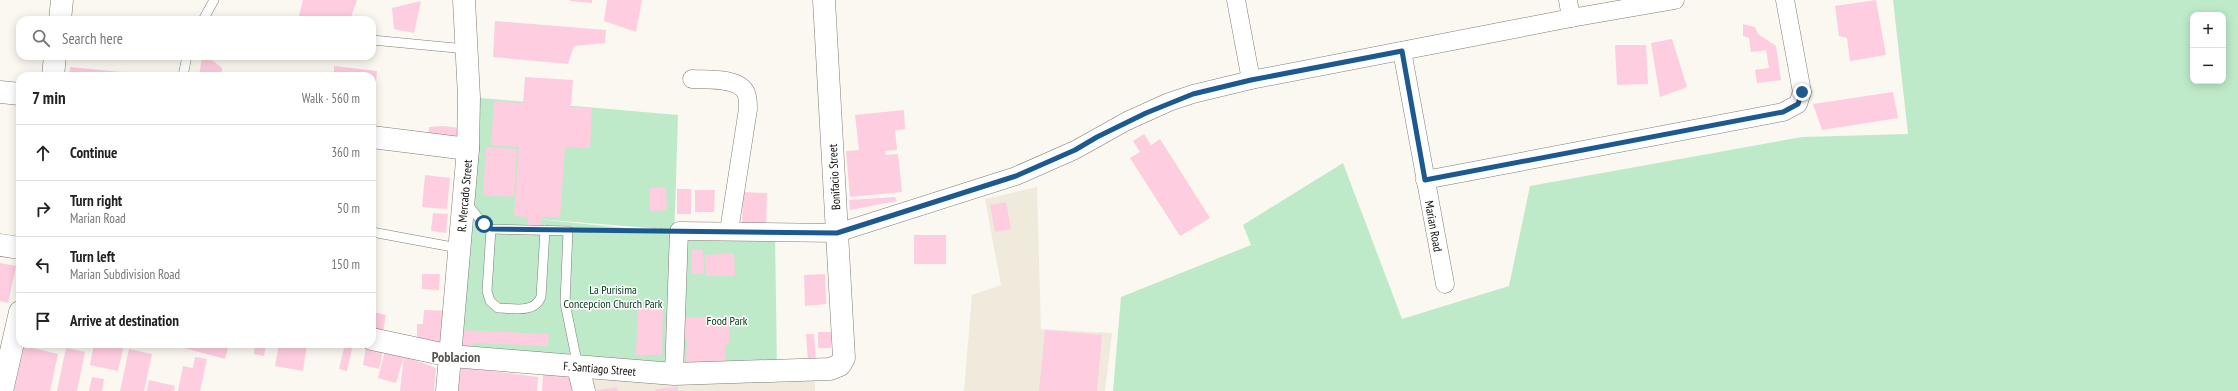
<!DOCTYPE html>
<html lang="en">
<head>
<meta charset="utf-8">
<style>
	:root { --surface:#fff; --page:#f6f6f6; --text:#222; --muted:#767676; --line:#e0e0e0 }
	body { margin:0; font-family:"PT Sans Narrow",sans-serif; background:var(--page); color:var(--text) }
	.controls { position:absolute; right:12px; top:12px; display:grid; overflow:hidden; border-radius:8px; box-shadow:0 2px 10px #0003 }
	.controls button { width:36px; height:36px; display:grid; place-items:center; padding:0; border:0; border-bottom:1px solid var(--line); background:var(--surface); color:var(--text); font:20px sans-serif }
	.stop { position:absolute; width:12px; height:12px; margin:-9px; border:3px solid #1c5990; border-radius:50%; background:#fff }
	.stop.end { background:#1c5990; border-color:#fff; box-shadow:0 1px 4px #0008 }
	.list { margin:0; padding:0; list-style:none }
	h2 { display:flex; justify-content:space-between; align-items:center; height:52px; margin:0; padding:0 16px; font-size:17px }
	h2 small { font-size:13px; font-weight:400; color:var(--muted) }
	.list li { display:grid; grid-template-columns:26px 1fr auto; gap:12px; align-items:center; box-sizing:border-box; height:56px; padding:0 16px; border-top:1px solid var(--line) }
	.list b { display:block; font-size:15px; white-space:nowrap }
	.list p { margin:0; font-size:13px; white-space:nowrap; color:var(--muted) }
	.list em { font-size:13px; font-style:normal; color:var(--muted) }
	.icon { flex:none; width:22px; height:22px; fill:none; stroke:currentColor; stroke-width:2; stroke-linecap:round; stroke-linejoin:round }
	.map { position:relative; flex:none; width:2238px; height:391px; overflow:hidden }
	.search { position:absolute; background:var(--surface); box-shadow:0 2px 10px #0003; left:16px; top:16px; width:360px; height:44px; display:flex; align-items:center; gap:10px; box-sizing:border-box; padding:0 14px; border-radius:12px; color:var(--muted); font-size:15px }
	.panel { position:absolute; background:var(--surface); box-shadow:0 2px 10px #0003; left:16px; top:72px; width:360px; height:276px; border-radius:12px }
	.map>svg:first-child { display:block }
	.built { fill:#efeadc }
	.green { fill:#beeac9; fill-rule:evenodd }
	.building { fill:#fecddf }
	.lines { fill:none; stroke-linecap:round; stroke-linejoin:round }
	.service-casing { stroke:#7f7d76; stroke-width:10 }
	.minor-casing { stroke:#7f7d76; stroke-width:19 }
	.tertiary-casing { stroke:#7f7d76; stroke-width:23 }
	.path { stroke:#82817b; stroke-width:2.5; stroke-dasharray:4 2; stroke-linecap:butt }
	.service { stroke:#fff; stroke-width:9 }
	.minor { stroke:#fff; stroke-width:18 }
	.tertiary { stroke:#fff; stroke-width:22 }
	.route { stroke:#1c5990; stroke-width:5 }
	.labels { text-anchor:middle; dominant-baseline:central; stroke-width:3; stroke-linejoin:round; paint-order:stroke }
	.street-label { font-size:12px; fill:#0f0e0b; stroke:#fff }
	.park-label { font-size:12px; fill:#003718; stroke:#fff }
	.quarter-label { font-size:14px; font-weight:bold; fill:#57554f; stroke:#fff }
</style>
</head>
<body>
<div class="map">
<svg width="2238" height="391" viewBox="0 0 2238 391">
	<rect width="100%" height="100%" fill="#faf8f0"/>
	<!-- built -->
	<g class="built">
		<polygon points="1037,187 1041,329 1112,333 1105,391 964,391 972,295 1001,285 985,199"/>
		<polygon points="578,367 815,370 815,391 584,391"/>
	</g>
	<!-- green -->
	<g class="green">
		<path d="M1893,0H2238V391H1113L1121,297L1251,245L1243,225L1343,163L1402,319L1509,286L1530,186L1802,137L1908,134ZM2193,15H2223V81H2193Z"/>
		<path d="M469,97L678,115L670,368L453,354ZM524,218L662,229H636Z"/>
		<polygon points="775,232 777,371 679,368 679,234"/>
	</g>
	<!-- building -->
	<g class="building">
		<polygon points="303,0 357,0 350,20 298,20"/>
		<polygon points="570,0 592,0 592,3 570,1"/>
		<polygon points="607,0 642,0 636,32 604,21"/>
		<polygon points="1876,0 1886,55 1850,61 1847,38 1839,36 1835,6"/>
		<polygon points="421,1 414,33 394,29 392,8"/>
		<polygon points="495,21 606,30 605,43 574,46 568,64 493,57"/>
		<polygon points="1743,24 1755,27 1758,34 1776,46 1781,80 1757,83 1755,70 1769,68 1766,50 1751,52 1749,38 1743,36"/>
		<polygon points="1672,39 1687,87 1660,97 1651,43"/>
		<polygon points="1615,45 1646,45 1648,84 1617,85"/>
		<polygon points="202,56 207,56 222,68 221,76 199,76"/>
		<polygon points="334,66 377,71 373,110 372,76 334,76"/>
		<polygon points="70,67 153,75 153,76 69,76"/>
		<polygon points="525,77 573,80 571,107 592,108 590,148 565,147 560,218 542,217 541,229 527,228 528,217 514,216 519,147 491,145 494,101 523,103"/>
		<polygon points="1893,92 1898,118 1822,130 1813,104"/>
		<polygon points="904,110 905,129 895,130 897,150 885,151 886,155 898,154 902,192 850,197 846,151 859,150 855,115"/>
		<polygon points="443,126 460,128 458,145 429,142 429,127"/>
		<polygon points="1144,134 1151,145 1160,139 1210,218 1180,236 1130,158 1140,152 1133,141"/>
		<polygon points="486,147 517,149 514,197 483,195"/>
		<polygon points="425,175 450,178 447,209 422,207"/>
		<polygon points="666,187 667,210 650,211 649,188"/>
		<rect x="677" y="189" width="14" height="25"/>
		<polygon points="695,190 715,190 714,212 695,212"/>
		<polygon points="743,192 767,193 766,227 742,226"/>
		<polygon points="895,197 897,201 850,210 849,200"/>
		<polygon points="1006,202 1011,229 995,232 990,205"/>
		<polygon points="433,213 448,214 446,233 431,231"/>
		<rect x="914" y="235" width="32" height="29"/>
		<polygon points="692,250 703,250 704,274 692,274"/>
		<polygon points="734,253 735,276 706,276 705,255"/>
		<polygon points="0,263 16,266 8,303 0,301"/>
		<polygon points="422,274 440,274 439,290 422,289"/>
		<polygon points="825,274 826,304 805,306 804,275"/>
		<polygon points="638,306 663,307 662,355 636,355"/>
		<polygon points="424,310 449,311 448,343 417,342 417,324 423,324"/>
		<polygon points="372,312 386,315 383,331 372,329"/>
		<polygon points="683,317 730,318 729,344 725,344 725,363 686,362 687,340 683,339"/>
		<polygon points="460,330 549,334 548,346 474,343 453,354"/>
		<polygon points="1045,330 1102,335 1097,391 1039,391"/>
		<rect x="818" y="332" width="13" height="16"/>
		<polygon points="806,334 814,334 816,361 808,362"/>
		<polygon points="94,344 124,344 118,371 90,365"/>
		<polygon points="186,344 229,344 225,359 184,348"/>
		<polygon points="233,344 253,344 252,347"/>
		<polygon points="255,344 266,344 264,356 254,354"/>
		<polygon points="279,344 307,344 303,371 275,366"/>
		<polygon points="345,344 353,344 347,371 339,369"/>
		<polygon points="24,346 58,354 50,391 14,391"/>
		<polygon points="366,347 383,351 379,369 363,365"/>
		<polygon points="66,348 85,352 77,391 57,391"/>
		<polygon points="129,349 152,354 144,391 120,391"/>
		<polygon points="385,351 404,356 436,368 434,391 400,391 404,356 396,383 378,378"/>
		<polygon points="195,357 207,359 200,391 178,391 183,366 193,368"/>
		<polygon points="461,367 538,377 537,391 458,391"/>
		<polygon points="543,373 572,373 576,391 542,391"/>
		<polygon points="92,377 104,379 102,391 89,391"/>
		<polygon points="149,380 175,386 174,391 147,391"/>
		<polygon points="617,387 618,391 598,391 598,390"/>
		<polygon points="678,387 678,391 656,391 655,389"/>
	</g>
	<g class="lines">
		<!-- service casing -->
		<g class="service-casing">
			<g id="service">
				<polyline points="203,20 214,0"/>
				<polyline points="372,40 466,49"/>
				<polyline points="183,76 187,56"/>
				<polyline points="465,201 484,225 491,229 568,231 565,303 578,367"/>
				<path d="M491,229L487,291L490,301L498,308C513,308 534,314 541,297L545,230"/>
				<polyline points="372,232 458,248"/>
			</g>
		</g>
		<!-- minor casing -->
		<g class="minor-casing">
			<g id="minor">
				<polyline points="1236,0 1251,80"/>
				<polyline points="1568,0 1571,18"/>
				<path id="s1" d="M1402,51L1445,284"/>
				<path d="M692,79C707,80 739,77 746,93C748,97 748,104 748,109L729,231"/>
				<polyline points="1425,180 1783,112 1798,104 1802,92 1785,0"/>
				<polyline points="674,374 679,231 837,233 1016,176 1075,150 1127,121 1169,102 1193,94 1251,80 1571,18 1675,0"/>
			</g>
		</g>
		<!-- tertiary casing -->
		<g class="tertiary-casing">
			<g id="tertiary">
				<polyline points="60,20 62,0"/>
				<polyline points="53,76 55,56"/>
				<polyline points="0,92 20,94"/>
				<polyline points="372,137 468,149"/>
				<polyline points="0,245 20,248"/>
				<path id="s2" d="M372,339L451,356L674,374L830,369L840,365L844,358L824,0"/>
				<polyline points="578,367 584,391"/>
				<polyline points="2,391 20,312"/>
				<path id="s3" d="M447,391L468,149L469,97L464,0"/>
			</g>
		</g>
		<!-- path -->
		<polyline class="path" points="581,231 662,230"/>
		<!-- service -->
		<use href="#service" class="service"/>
		<!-- minor -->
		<use href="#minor" class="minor"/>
		<!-- tertiary -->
		<use href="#tertiary" class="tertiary"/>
	</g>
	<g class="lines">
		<!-- route -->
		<polyline class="route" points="484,224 491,229 837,233 1016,176 1075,150 1097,137 1146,113 1193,94 1251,80 1402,51 1425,180 1783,112 1798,104 1802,92"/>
	</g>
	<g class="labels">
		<!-- street labels -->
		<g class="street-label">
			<text transform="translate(834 177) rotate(-93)">Bonifacio Street</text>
			<text stroke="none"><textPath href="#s3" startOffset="196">R. Mercado Street</textPath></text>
			<text stroke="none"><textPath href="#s1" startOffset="178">Marian Road</textPath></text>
			<text stroke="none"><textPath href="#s2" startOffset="230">F. Santiago Street</textPath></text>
		</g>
		<!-- park labels -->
		<g class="park-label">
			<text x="613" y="289">La Purisima<tspan x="613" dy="14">Concepcion Church Park</tspan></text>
			<text x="727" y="320">Food Park</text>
		</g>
		<!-- quarter labels -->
		<g class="quarter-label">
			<text x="456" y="357">Poblacion</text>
		</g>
	</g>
</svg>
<div class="controls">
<button>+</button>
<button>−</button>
</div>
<div class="stop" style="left:484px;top:224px"></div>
<div class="stop end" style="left:1802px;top:92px"></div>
<div class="search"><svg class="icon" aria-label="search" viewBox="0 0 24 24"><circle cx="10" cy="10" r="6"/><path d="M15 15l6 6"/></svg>Search here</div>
<section class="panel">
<h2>7 min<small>Walk · 560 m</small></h2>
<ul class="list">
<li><svg class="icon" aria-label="ahead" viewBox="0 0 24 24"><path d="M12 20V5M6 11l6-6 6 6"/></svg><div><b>Continue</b></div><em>360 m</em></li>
<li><svg class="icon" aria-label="right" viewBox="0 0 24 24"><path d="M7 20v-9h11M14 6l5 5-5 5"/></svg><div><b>Turn right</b><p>Marian Road</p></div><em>50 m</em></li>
<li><svg class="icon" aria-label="left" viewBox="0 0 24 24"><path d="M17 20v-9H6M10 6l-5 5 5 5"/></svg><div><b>Turn left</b><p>Marian Subdivision Road</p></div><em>150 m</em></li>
<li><svg class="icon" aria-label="arrive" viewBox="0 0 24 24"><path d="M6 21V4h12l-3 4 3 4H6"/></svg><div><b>Arrive at destination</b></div></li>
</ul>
</section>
</div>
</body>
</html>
